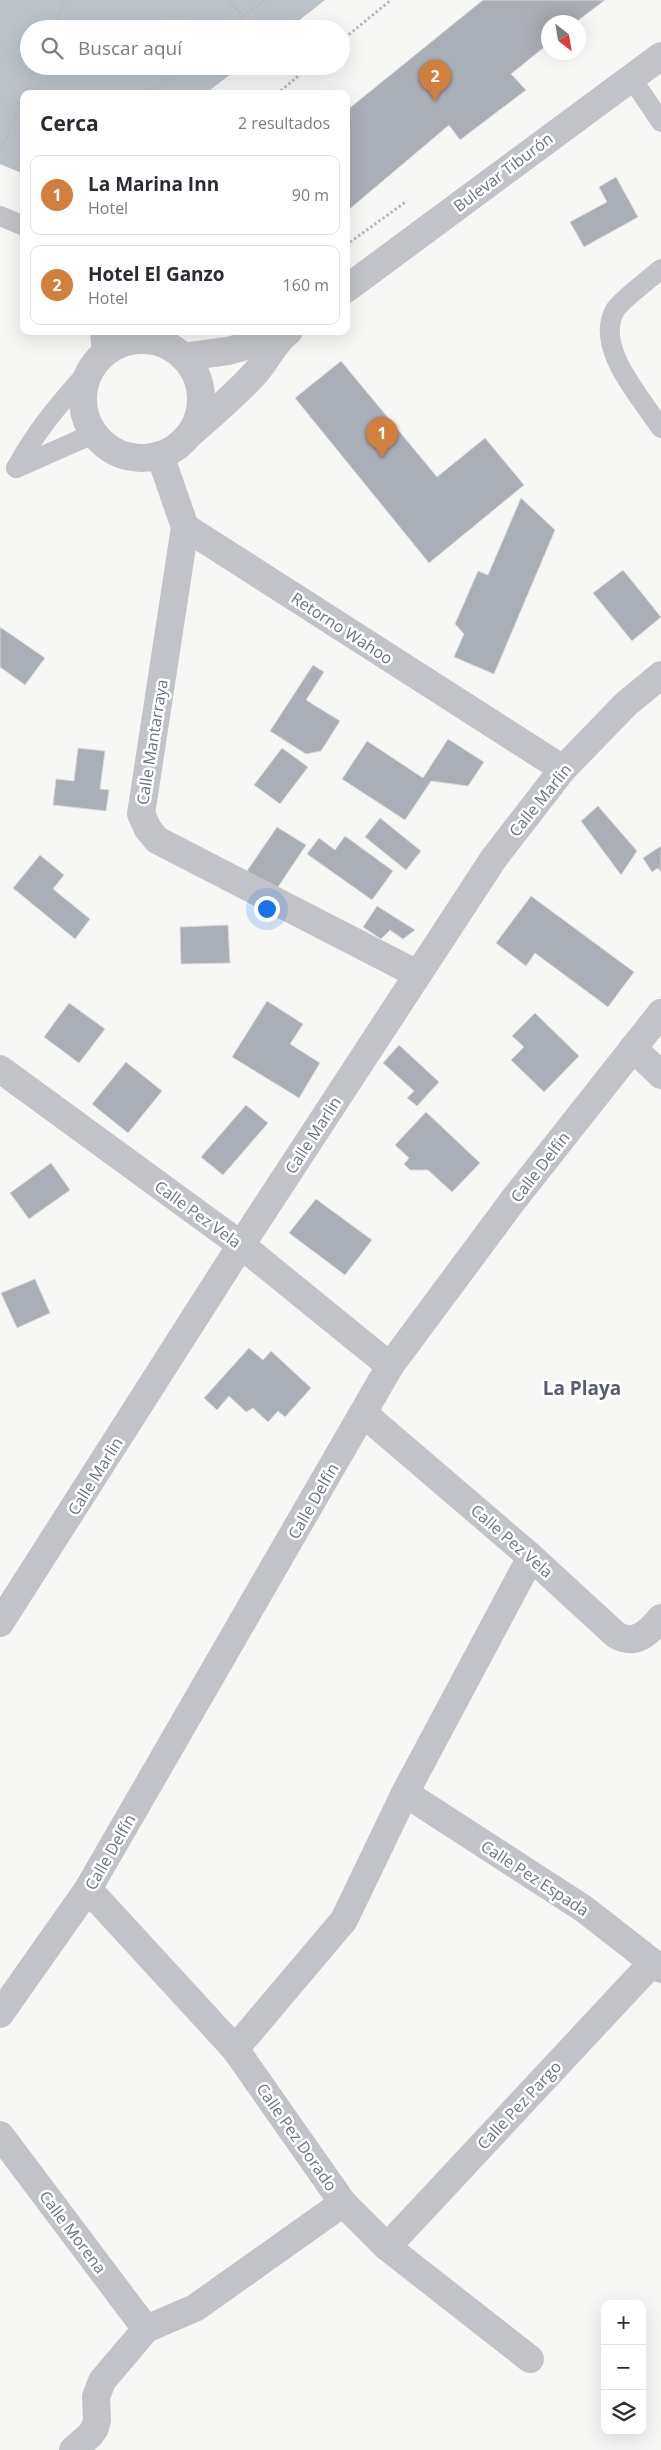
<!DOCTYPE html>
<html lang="es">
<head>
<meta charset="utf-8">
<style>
	:root { --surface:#fff; --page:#f2f2f3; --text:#2b2b33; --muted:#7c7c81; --line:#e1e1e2; --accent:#d17f3c }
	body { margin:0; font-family:"Open Sans",sans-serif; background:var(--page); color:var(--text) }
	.controls { position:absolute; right:15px; bottom:15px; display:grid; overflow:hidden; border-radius:10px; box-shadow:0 5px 20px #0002 }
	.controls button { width:45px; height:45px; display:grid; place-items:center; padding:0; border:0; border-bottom:1px solid var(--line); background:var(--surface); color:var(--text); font:25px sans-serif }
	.compass { position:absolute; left:541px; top:15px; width:45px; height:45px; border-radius:50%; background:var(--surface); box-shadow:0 5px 20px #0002; rotate:149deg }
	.you { position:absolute; left:266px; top:908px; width:18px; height:18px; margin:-12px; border:4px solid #fff; border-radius:50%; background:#1a73e8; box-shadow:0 0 0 8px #1a73e833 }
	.badge { display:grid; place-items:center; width:32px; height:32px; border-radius:50%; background:var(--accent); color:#fff; font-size:16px; font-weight:700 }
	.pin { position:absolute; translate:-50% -41px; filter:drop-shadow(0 1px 2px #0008) }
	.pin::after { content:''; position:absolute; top:26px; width:18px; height:15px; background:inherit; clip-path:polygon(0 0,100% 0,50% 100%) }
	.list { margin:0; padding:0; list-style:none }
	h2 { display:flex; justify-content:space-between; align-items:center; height:65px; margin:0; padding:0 20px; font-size:21px }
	h2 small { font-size:16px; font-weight:400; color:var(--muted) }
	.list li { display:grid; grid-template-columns:32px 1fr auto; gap:15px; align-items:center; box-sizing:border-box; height:80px; margin:0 10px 10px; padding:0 10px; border:1px solid var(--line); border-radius:10px }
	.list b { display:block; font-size:19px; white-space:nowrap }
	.list p { margin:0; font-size:16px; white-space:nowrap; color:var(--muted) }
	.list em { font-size:16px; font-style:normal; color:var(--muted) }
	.icon { flex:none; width:28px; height:28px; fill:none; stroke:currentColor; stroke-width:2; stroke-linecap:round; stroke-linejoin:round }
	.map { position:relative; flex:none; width:661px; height:2450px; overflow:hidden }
	.search { position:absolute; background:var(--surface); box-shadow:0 5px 20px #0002; left:20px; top:20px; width:330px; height:55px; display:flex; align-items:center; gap:12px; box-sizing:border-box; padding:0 18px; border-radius:28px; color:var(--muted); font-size:19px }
	.panel { position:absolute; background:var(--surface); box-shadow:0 5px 20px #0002; left:20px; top:90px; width:330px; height:245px; border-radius:10px }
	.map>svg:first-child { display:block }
	.water { fill:#bbc2c8 }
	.building { fill:#aaaeb7; stroke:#d9d9d8 }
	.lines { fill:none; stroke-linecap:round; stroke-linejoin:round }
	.path { stroke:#b9bbbe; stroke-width:3; stroke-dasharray:2.5 2.5; stroke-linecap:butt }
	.lane { stroke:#c1c3c8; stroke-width:20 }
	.street { stroke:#c1c3c8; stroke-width:28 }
	.labels { text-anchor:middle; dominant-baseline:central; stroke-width:5; stroke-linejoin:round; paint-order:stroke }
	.street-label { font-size:16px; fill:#6a7283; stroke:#fff }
	.quarter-label { font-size:19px; font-weight:bold; fill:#575d69; stroke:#fff }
</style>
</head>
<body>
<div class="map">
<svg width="661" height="2450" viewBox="0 0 661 2450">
	<rect width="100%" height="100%" fill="#f7f8f5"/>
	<!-- water -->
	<polygon class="water" points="0,0 325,0 288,29 29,29 29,66 241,66 205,94 24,94 24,174 0,164"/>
	<!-- building -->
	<g class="building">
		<polygon points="483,0 605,0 576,22 548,22 548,44 511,74 526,90 460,140 449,125 346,212 346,111"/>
		<polygon points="616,177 638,217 584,247 570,222 607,202 599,187"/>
		<polygon points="341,361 437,477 485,438 524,485 429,563 295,398"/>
		<polygon points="521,498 555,530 494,674 454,657 464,634 455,624 478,571 488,575"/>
		<polygon points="623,570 661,617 632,641 593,593"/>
		<polygon points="0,627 45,658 25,685 0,667"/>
		<polygon points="313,665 324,672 306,700 340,721 321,751 306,754 270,731"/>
		<polygon points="448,739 484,762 468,786 431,781 405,820 342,779 367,741 423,778"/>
		<polygon points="78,748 105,751 100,789 109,790 106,811 53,805 56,779 74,781"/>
		<polygon points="282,748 308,767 280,804 254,785"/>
		<polygon points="598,806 637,851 621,875 581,821"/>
		<polygon points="380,818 421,851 406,870 365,837"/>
		<polygon points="277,827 306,845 276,890 247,871"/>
		<polygon points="345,836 393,871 372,900 307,854 319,838 335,850"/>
		<polygon points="661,846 661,872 658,868 652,872 643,858"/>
		<polygon points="40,855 64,875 53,889 90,919 75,939 13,888"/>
		<polygon points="531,896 634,972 608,1007 535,953 526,966 496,943"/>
		<polygon points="377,906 415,930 403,939 390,930 381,939 363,927"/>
		<polygon points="228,925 230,963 181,964 180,927"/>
		<polygon points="267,1001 303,1024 290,1044 320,1063 299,1098 232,1057"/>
		<polygon points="69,1003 105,1029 79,1063 44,1037"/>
		<polygon points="535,1013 579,1056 544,1092 511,1060 524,1047 512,1036"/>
		<polygon points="399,1045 439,1082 417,1106 407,1098 414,1091 383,1063"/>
		<polygon points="126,1062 162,1091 128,1133 92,1104"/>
		<polygon points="246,1105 268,1123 223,1175 201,1157"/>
		<polygon points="426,1112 480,1163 452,1192 428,1170 410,1170 404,1164 409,1158 395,1145"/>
		<polygon points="51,1163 70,1190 29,1219 10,1193"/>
		<polygon points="316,1199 372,1240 345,1275 289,1233"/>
		<polygon points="35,1279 50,1313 17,1328 1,1293"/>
		<polygon points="249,1348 263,1360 271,1351 311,1388 285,1417 278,1411 268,1422 253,1408 246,1412 229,1396 217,1410 204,1398"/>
	</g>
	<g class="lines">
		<!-- path -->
		<g class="path">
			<polyline points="229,0 243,17"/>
			<polyline points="172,14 184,29"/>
			<polyline points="53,29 65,0"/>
			<polyline points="228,29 265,0"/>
			<polyline points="341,41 391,0"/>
			<polyline points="25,94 37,66"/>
			<polyline points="149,94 148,92 181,66"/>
			<polyline points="277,94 310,66"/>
			<polyline points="0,152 24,96"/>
			<polyline points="346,245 407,201"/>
		</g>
		<!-- lane -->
		<g class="lane">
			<polyline points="632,79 661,122"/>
			<polyline points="0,216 24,226"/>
			<path d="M661,269C651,278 621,300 615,310C594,347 641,398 661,428"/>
			<polyline points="100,331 102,356"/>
			<polyline points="141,331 149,340"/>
			<path d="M16,468C36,431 59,404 87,373"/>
			<polyline points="16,468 93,434"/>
		</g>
		<!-- street -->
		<g class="street">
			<polyline points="346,289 661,56"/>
			<circle cx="142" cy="399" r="59"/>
			<polyline points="183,357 228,351 282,336"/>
			<path d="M191,433C214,413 237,394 257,371C268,358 275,341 289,331"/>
			<polyline points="160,455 185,527 563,769"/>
			<polyline points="185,527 141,814 148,829 157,840 417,974"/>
			<polyline points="633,1048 661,1075"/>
			<polyline points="0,1069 241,1245 390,1366"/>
			<path d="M364,1414L531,1557L616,1635C636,1646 648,1633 661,1618"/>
			<polyline points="0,1623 241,1245 494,858 563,769 626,704 661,675"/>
			<polyline points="405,1793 584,1909 661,1969"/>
			<polyline points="88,1889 235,2049 343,2203 387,2247 530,2359"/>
			<polyline points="0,2014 88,1889 390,1366 514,1199 661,1013"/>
			<polyline points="235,2049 344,1920 405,1793 531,1557"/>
			<polyline points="0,2135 146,2329"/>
			<polyline points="387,2247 652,1963"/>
			<polyline points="73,2450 90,2435 95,2428 97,2420 96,2397 102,2381 146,2329 195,2308 343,2203"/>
		</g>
	</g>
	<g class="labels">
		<!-- street labels -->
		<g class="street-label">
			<text transform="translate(503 172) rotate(-37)">Bulevar Tiburón</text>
			<text transform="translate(342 628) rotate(33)">Retorno Wahoo</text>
			<text transform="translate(152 742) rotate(-81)">Calle Mantarraya</text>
			<text transform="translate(540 800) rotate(-51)">Calle Marlin</text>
			<text transform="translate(313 1135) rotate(-57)">Calle Marlin</text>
			<text transform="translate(540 1167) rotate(-52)">Calle Delfín</text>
			<text transform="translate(198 1214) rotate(36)">Calle Pez Vela</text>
			<text transform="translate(95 1476) rotate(-58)">Calle Marlin</text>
			<text transform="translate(313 1501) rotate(-60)">Calle Delfín</text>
			<text transform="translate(512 1541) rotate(41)">Calle Pez Vela</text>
			<text transform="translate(110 1852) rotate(-60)">Calle Delfín</text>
			<text transform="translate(535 1878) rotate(33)">Calle Pez Espada</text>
			<text transform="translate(519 2105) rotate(-47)">Calle Pez Pargo</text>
			<text transform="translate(297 2137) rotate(55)">Calle Pez Dorado</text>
			<text transform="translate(73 2232) rotate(53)">Calle Morena</text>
		</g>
		<!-- quarter labels -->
		<g class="quarter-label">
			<text x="582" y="1388">La Playa</text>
		</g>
	</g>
</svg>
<div class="controls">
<button>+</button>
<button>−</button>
<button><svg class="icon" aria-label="layers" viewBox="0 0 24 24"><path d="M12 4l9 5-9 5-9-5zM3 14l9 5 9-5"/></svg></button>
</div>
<svg class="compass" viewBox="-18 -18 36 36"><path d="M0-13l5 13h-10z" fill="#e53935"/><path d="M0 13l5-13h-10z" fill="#7c7c81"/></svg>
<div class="you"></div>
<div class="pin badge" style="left:382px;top:458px">1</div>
<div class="pin badge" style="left:435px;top:101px">2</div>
<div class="search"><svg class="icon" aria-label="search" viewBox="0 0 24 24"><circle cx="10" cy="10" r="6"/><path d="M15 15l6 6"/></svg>Buscar aquí</div>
<section class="panel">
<h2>Cerca<small>2 resultados</small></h2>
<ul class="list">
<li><span class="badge">1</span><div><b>La Marina Inn</b><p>Hotel</p></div><em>90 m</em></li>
<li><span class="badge">2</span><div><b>Hotel El Ganzo</b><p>Hotel</p></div><em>160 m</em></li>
</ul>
</section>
</div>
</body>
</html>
